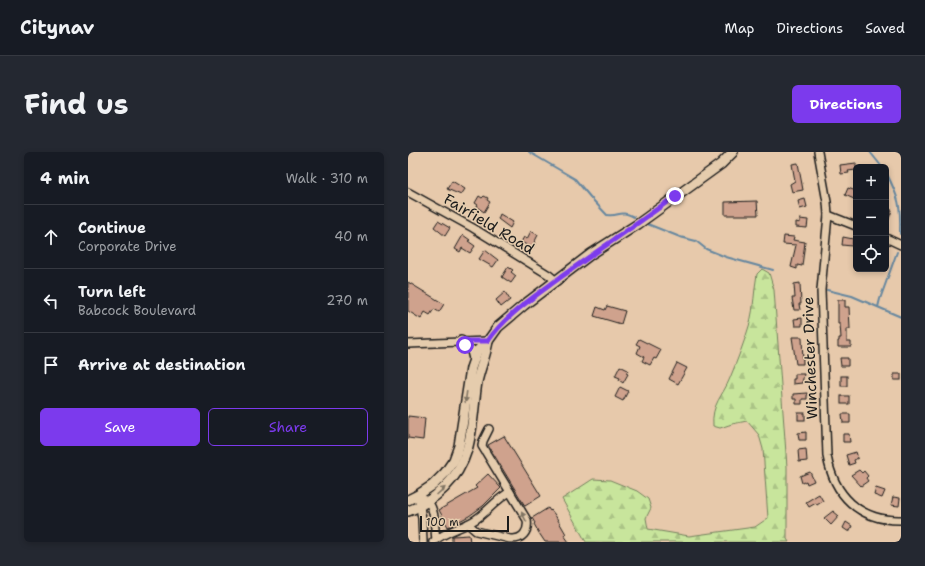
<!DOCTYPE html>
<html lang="en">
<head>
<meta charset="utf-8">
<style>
	:root { --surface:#171b24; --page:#242831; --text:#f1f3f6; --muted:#9ea1a6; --line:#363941; --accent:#7c3aed }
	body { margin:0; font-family:"Shantell Sans",sans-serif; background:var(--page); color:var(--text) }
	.controls { position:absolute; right:12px; top:12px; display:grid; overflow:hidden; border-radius:6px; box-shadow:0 2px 6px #0003 }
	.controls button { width:36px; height:36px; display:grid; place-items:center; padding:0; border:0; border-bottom:1px solid var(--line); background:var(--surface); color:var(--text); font:20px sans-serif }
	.scale { position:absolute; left:12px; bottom:10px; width:89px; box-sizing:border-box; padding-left:4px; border:2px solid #1c1c1c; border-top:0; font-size:11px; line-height:14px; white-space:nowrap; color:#1c1c1c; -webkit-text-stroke:3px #e5ccad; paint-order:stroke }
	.stop { position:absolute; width:12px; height:12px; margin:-9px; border:3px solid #7c3aed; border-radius:50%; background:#fff }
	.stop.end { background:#7c3aed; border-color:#fff; box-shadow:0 1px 4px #0008 }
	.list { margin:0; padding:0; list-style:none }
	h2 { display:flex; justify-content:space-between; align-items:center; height:52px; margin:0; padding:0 16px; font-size:17px }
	h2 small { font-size:13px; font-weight:400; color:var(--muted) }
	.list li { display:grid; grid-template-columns:26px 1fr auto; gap:12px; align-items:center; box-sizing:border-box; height:64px; padding:0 16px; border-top:1px solid var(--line) }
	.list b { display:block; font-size:15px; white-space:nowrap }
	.list p { margin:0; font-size:13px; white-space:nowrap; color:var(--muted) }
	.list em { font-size:13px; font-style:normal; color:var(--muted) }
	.actions { display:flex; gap:8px; padding:12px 16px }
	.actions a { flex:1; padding:9px 0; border:1px solid var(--accent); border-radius:6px; text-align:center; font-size:14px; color:var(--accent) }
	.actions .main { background:var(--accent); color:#fff }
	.icon { flex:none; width:22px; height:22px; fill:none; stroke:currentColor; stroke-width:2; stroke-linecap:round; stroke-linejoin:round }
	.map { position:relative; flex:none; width:493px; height:390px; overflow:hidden; border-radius:6px }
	header { display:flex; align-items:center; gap:24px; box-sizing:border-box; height:56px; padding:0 20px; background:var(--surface); border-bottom:1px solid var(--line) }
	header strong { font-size:19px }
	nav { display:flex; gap:22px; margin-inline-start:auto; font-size:14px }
	.intro { display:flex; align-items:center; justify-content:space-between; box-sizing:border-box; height:96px; padding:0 24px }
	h1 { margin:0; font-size:28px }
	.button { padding:10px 18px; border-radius:6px; background:var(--accent); color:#fff; font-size:14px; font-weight:700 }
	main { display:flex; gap:24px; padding:0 24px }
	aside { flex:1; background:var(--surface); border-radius:6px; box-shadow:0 2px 6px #0003 }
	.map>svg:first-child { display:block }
	.forest { fill:url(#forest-firs); stroke:#72805c }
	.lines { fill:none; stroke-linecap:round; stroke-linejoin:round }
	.stream { stroke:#66879f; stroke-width:2 }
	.building { fill:#cfa28d; stroke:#1c1c1c }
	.minor-casing { stroke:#1c1c1c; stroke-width:10 }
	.tertiary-casing { stroke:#1c1c1c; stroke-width:12 }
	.minor { stroke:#e5ccad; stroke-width:7 }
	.tertiary { stroke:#e5ccad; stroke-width:9 }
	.oneway { fill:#807464 }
	.route { stroke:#7c3aed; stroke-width:5 }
	.labels { text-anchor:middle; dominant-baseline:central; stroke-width:3; stroke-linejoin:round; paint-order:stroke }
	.street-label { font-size:15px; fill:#1c1c1c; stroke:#e5ccad }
</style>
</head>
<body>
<header>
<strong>Citynav</strong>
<nav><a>Map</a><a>Directions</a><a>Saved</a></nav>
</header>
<div class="intro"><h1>Find us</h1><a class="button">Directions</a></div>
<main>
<aside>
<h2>4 min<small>Walk · 310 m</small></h2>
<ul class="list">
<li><svg class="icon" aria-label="ahead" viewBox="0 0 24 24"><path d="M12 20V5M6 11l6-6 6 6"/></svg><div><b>Continue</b><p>Corporate Drive</p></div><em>40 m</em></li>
<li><svg class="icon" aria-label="left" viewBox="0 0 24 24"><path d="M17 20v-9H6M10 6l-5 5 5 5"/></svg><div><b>Turn left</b><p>Babcock Boulevard</p></div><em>270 m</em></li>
<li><svg class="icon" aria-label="arrive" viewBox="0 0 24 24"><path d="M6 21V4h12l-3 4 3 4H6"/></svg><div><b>Arrive at destination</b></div></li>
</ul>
<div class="actions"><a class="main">Save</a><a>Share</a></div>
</aside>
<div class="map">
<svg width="493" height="390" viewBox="0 0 493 390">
	<defs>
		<pattern id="forest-firs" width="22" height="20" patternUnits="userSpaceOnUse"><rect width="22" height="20" fill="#c8e59c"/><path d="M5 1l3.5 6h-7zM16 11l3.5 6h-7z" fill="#abc486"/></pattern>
	</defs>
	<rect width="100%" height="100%" fill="#e7c9ab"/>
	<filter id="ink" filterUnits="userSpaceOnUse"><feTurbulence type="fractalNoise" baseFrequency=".025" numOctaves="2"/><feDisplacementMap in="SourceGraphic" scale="8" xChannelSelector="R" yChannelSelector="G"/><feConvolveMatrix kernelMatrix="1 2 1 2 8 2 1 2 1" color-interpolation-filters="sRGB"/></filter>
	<g filter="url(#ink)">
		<!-- forest -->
		<path class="forest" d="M354,117L361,121L366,138L379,315V387L381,390H178L154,347L185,327L202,328L229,339L240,347L243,356L238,366L240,377L281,384L347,375L360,366L355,297L351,283L339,269L324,272L312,276L305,274C303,252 315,244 322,226C329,209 337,188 342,171C346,155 346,138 349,122Z"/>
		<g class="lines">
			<!-- stream -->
			<g class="stream">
				<path d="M121,0L167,27L183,46L199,63C212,65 211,57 226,65"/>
				<polyline points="462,0 474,15"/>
				<path d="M478,20C491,46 493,53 492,82"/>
				<polyline points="237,71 272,85 288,89 298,97 318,105 365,118"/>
				<polyline points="419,138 444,144 493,165"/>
				<polyline points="470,155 472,147 489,100"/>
			</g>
		</g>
		<!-- building -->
		<g class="building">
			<polygon points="390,11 395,38 384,40 382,32 387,29 384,12"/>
			<polygon points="448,11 448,18 440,19 441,21 433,22 432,13"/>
			<polygon points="44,29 57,37 53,43 39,37"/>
			<polygon points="440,36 448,39 446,47 437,43"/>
			<polygon points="71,44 74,46 76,44 80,46 79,48 82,50 76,60 69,55 70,53 67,51"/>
			<polygon points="397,47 399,55 392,57 390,49"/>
			<polygon points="349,49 350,63 317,63 317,50"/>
			<polygon points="478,57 484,58 479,73 478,73"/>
			<polygon points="92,62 105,70 102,76 90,67"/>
			<polygon points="392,67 400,68 399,76 388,75 388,70 392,71"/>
			<polygon points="30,69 42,76 37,84 26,75"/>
			<polygon points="123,79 130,83 126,91 127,91 125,96 113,90 116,85 119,87"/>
			<polygon points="55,83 62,88 60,89 67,94 62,101 54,96 52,100 47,97"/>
			<polygon points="376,84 386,85 385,88 397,90 394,114 389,113 389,117 383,115 388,93 375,92"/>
			<polygon points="435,85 445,87 444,94 434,93"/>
			<polygon points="77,98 90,108 85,115 71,107"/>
			<polygon points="100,115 105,118 103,120 108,124 103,131 94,125"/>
			<polygon points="0,130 36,152 31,160 26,157 22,163 17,160 13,167 0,159"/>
			<polygon points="392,131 393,152 391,152 392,158 386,158 384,146 387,146 386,132"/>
			<polygon points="97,140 102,148 93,155 88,148"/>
			<polygon points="430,148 437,148 437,155 441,155 442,177 439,177 439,190 443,190 443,195 430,195 430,189 431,189 431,186 433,186 432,172 430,172"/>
			<polygon points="199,154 217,159 213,172 186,164 189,155 197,158"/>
			<polygon points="394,166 394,174 387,174 386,167"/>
			<polygon points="384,185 394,185 395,212 388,212"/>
			<polygon points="231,187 253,198 248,207 246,206 242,213 234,209 236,205 229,201 232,194 228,192"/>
			<polygon points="432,206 440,206 440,214 433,214"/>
			<polygon points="269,211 279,216 270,232 261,227"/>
			<polygon points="212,214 220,218 218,221 220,222 215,231 211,228 212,226 207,224"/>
			<polygon points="387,222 396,222 394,231 385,232 385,227 387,227"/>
			<rect x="486" y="222" width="7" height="6"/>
			<rect x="433" y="224" width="6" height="10"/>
			<polygon points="212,235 220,239 215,249 207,245"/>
			<polygon points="399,241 399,247 394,247 394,252 388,252 388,247 385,247 385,242"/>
			<rect x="433" y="244" width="8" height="8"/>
			<rect x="390" y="261" width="7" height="7"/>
			<polygon points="434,262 442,262 442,271 435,271"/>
			<polygon points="0,264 17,266 15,288 0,286"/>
			<polygon points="398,280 398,288 391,288 390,281"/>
			<polygon points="435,282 441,282 442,290 435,290"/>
			<polygon points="96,284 133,344 117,354 80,293"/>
			<polygon points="398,297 399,309 391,310 390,298"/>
			<polygon points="448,300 450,306 446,308 447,311 441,313 438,303"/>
			<polygon points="451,318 454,321 456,319 460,324 458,326 460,329 453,334 443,323"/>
			<polygon points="402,320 406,329 399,332 398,329 394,331 392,324"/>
			<polygon points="80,322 93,336 75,354 61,364 40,375 31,358 69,336 67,334"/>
			<polygon points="468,336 477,339 474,346 466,343"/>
			<polygon points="411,342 415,349 409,353 408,351 401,355 398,350"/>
			<polygon points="485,345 492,346 491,354 483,353"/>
			<polygon points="140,356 142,359 143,358 147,363 158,382 156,383 161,390 137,390 131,381 126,372 127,371 124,366"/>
			<polygon points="425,359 431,364 423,373 416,366"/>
			<polygon points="438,370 444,374 441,380 435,376"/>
			<polygon points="61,383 62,390 44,390 44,384 45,384"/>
		</g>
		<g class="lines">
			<!-- minor casing -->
			<g class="minor-casing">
				<g id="minor">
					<path d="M410,0L419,50L420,63L413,138L419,304C426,343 451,369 493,368"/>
					<polyline points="0,40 65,76 141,123 148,129"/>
					<polyline points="420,63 448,74"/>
					<polyline points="478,86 493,93"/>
					<polyline points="0,192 80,189"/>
					<path d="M10,343C14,346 18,348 21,351C28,360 26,376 28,387"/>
					<polyline points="11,350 14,366 15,390"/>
					<path d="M60,372L68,379L102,387C114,388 121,380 119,368L74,294L75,289L81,277"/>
					<path d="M25,390C37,379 52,377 65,369C79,361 88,347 102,340"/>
				</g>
			</g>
			<!-- tertiary casing -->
			<g class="tertiary-casing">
				<g id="tertiary">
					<polyline points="53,189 64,199 66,207"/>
					<polyline points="0,348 10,343 25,333 37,321 46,308 51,294 63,216 69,199 80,189 90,175 116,153 183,102 230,72 313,12 325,0"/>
					<path d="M0,359C14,354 26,346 36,336C67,306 63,269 69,230C72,216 78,203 80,189"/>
				</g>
			</g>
			<!-- minor -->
			<use href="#minor" class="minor"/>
			<!-- tertiary -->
			<use href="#tertiary" class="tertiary"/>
		</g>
		<!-- one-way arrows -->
		<defs><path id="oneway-solid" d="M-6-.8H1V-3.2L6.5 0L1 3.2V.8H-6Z"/></defs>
		<g class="oneway">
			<use href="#oneway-solid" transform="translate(58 245) rotate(98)"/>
			<use href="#oneway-solid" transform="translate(33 339) rotate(-42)"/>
			<use href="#oneway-solid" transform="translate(116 365) rotate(-118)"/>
		</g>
	</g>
	<g class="lines" filter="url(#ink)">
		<!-- route -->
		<path class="route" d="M57,193L53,189H80C97,164 122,148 146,130C186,101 227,74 267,44"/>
	</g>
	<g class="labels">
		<!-- street labels -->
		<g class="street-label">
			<text transform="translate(81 72) rotate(31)">Fairfield Road</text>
			<text transform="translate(402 206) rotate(-92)">Winchester Drive</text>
		</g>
	</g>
</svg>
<div class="controls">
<button>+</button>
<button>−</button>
<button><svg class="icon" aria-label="locate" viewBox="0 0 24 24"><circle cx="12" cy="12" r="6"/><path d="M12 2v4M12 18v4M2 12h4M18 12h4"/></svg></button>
</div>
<div class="scale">100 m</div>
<div class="stop" style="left:57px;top:193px"></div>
<div class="stop end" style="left:267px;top:44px"></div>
</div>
</main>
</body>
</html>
